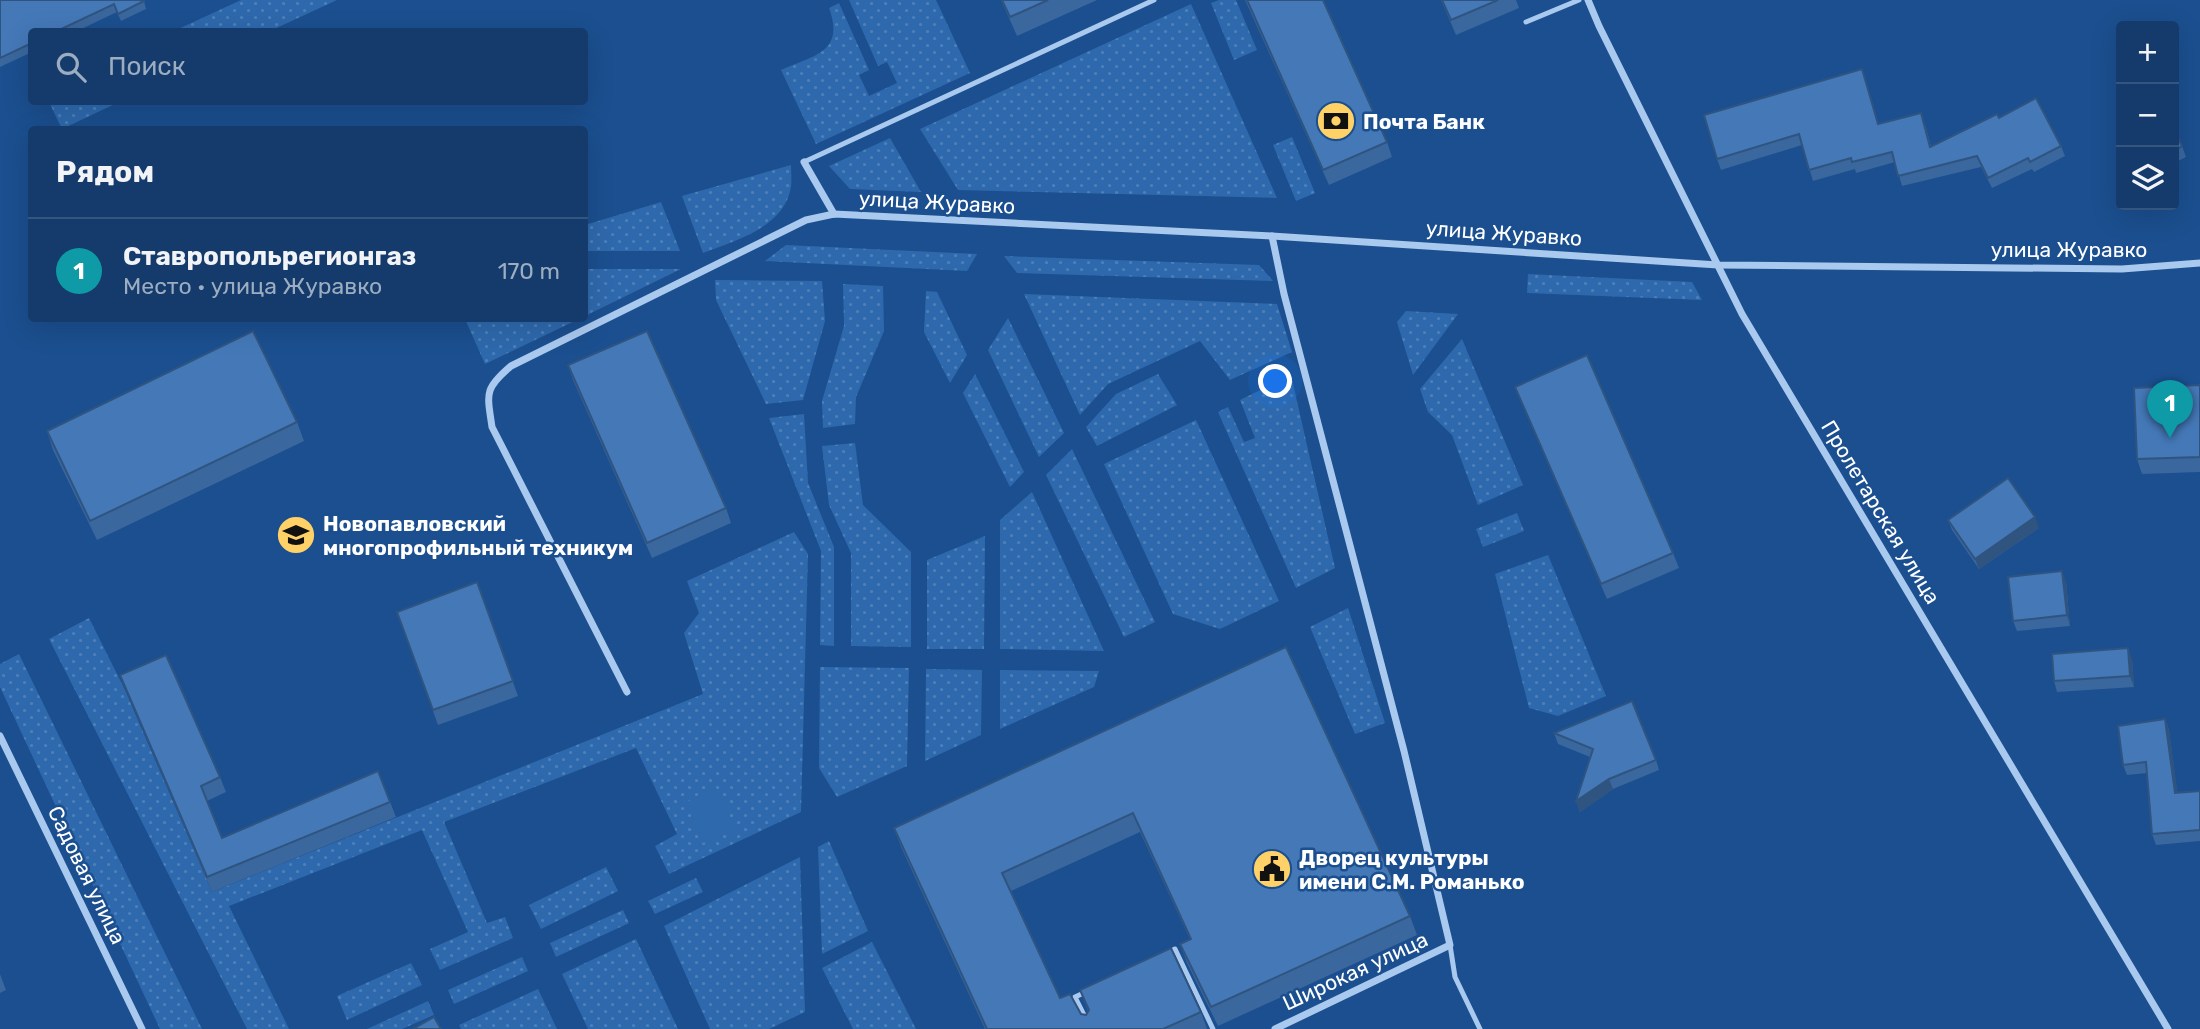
<!DOCTYPE html>
<html lang="ru">
<head>
<meta charset="utf-8">
<style>
	:root { --surface:#143b6b; --page:#1d4271; --text:#f1f3f6; --muted:#9dadc1; --line:#33557e; --accent:#95b2f1 }
	body { margin:0; font-family:Rubik,sans-serif; background:var(--page); color:var(--text) }
	.controls { position:absolute; right:21px; top:21px; display:grid; overflow:hidden; border-radius:7px; box-shadow:0 7px 28px #0002 }
	.controls button { width:63px; height:63px; display:grid; place-items:center; padding:0; border:0; border-bottom:2px solid var(--line); background:var(--surface); color:var(--text); font:35px sans-serif }
	.you { position:absolute; left:1276px; top:382px; width:24px; height:24px; margin:-18px; border:5px solid #fff; border-radius:50%; background:#1a73e8; box-shadow:0 0 0 10px #1a73e833 }
	.badge { display:grid; place-items:center; width:46px; height:46px; border-radius:50%; background:var(--accent); color:#fff; font-size:23px; font-weight:700 }
	.pin { position:absolute; translate:-50% -58px; filter:drop-shadow(0 2px 4px #0008) }
	.pin::after { content:''; position:absolute; top:37px; width:24px; height:21px; background:inherit; clip-path:polygon(0 0,100% 0,50% 100%) }
	.list { margin:0; padding:0; list-style:none }
	h2 { display:flex; justify-content:space-between; align-items:center; height:91px; margin:0; padding:0 28px; font-size:30px }
	h2 small { font-size:23px; font-weight:400; color:var(--muted) }
	.list li { display:grid; grid-template-columns:46px 1fr auto; gap:21px; align-items:center; box-sizing:border-box; height:105px; padding:0 28px; border-top:2px solid var(--line) }
	.list b { display:block; font-size:26px; white-space:nowrap }
	.list p { margin:0; font-size:23px; white-space:nowrap; color:var(--muted) }
	.list em { font-size:23px; font-style:normal; color:var(--muted) }
	.icon { flex:none; width:38px; height:38px; fill:none; stroke:currentColor; stroke-width:2; stroke-linecap:round; stroke-linejoin:round }
	.map { position:relative; flex:none; width:2200px; height:1029px; overflow:hidden }
	.search { position:absolute; background:var(--surface); box-shadow:0 7px 28px #0002; left:28px; top:28px; width:560px; height:77px; display:flex; align-items:center; gap:18px; box-sizing:border-box; padding:0 24px; border-radius:7px; color:var(--muted); font-size:26px }
	.panel { position:absolute; background:var(--surface); box-shadow:0 7px 28px #0002; left:28px; top:126px; width:560px; height:196px; border-radius:7px }
	.map>svg:first-child { display:block }
	.grass { fill:url(#grass-dots) }
	.park { fill:#2e69ad }
	.lines { fill:none; stroke-linecap:round; stroke-linejoin:round }
	.lane { stroke:#a9c9ee; stroke-width:5 }
	.street { stroke:#a9c9ee; stroke-width:7 }
	.wall { fill:#3a679d }
	.shaded-wall { fill:#305480 }
	.building { fill:#4478b7; stroke:#305480; stroke-width:2 }
	.labels { text-anchor:middle; dominant-baseline:central; stroke-width:5; stroke-linejoin:round; paint-order:stroke }
	.poi-label { font-size:21px; font-weight:bold; fill:#fff; stroke:#1b4f8f; text-anchor:start }
	.street-label { font-size:21px; fill:#fff; stroke:#1b4f8f }
</style>
</head>
<body>
<div class="map">
<svg width="2200" height="1029" viewBox="0 0 2200 1029">
	<defs>
		<pattern id="grass-dots" width="8" height="8" patternUnits="userSpaceOnUse" patternTransform="scale(1.75)"><rect width="8" height="8" fill="#2e69ad"/><path d="M2 2h.1M6 6h.1" fill="none" stroke="#4d80b9" stroke-width="1.8" stroke-linecap="round"/></pattern>
	</defs>
	<rect width="100%" height="100%" fill="#1b4f8f"/>
	<!-- grass -->
	<g class="grass">
		<polygon points="241,0 337,0 270,31 174,31"/>
		<path d="M849,0H936L970,73L816,144L781,70C815,55 845,52 829,8L839,3L869,70L859,75L869,96L897,83L887,62L878,66Z"/>
		<polygon points="1219,0 1236,0 1257,50 1234,60 1211,3"/>
		<polygon points="1191,4 1277,198 958,190 920,129"/>
		<polygon points="49,102 119,102 62,129"/>
		<polygon points="1292,137 1315,193 1296,201 1273,145"/>
		<polygon points="890,138 921,192 850,189 829,166"/>
		<path d="M791,165C791,172 792,180 791,187C784,228 736,240 703,253L682,196Z"/>
		<polygon points="661,202 680,251 585,251 585,225"/>
		<polygon points="786,245 977,254 967,271 765,261"/>
		<polygon points="1004,256 1259,265 1273,281 1017,273"/>
		<polygon points="585,269 681,269 585,316"/>
		<polygon points="1528,274 1692,282 1702,300 1527,293"/>
		<polygon points="715,280 822,281 825,321 803,400 766,404 716,300"/>
		<polygon points="843,284 883,286 884,331 856,397 855,424 823,428 822,401 844,326"/>
		<polygon points="926,291 937,292 967,355 950,383 924,332"/>
		<polygon points="1024,294 1277,304 1292,352 1230,380 1200,341 1108,384 1080,415"/>
		<polygon points="1406,311 1458,314 1413,375 1397,322"/>
		<polygon points="1008,318 1064,433 1039,457 988,350"/>
		<polygon points="465,319 579,319 485,364"/>
		<polygon points="1462,339 1523,485 1478,505 1452,435 1428,412 1420,389"/>
		<polygon points="975,374 1024,472 1010,487 963,393"/>
		<polygon points="1158,374 1177,405 1097,446 1086,427 1116,394"/>
		<polygon points="1291,375 1335,568 1296,588 1218,412 1228,407 1244,442 1255,438 1240,400"/>
		<polygon points="804,414 808,483 834,547 834,646 820,645 821,551 769,418"/>
		<polygon points="1196,420 1279,601 1220,629 1173,614 1104,464"/>
		<polygon points="855,443 863,505 911,552 911,647 851,646 851,553 829,505 822,446"/>
		<polygon points="1072,449 1155,622 1124,637 1046,475"/>
		<polygon points="1032,492 1104,651 1000,649 1000,520"/>
		<polygon points="1517,513 1524,531 1483,547 1476,529"/>
		<polygon points="794,532 808,554 801,812 669,874 655,846 677,834 636,748 444,822 487,923 505,917 513,938 440,970 430,949 468,932 422,830 229,906 289,1029 247,1029 49,639 89,618 125,690 212,892 703,694 684,633 699,613 687,581"/>
		<polygon points="985,536 984,649 927,649 927,560"/>
		<polygon points="1548,555 1606,696 1558,716 1529,708 1495,574"/>
		<polygon points="1348,608 1385,723 1355,734 1310,627"/>
		<polygon points="19,654 202,1029 160,1029 0,687 0,664"/>
		<polygon points="820,667 909,668 907,766 837,797 819,768"/>
		<polygon points="926,669 982,670 981,735 925,761"/>
		<polygon points="1000,670 1099,671 1094,687 1000,729"/>
		<polygon points="829,841 868,931 822,954 818,847"/>
		<polygon points="800,857 805,1012 769,1029 710,1029 664,926"/>
		<polygon points="606,867 618,891 541,929 529,905"/>
		<polygon points="696,878 703,892 655,914 648,901"/>
		<polygon points="623,910 629,923 556,957 550,943"/>
		<polygon points="636,939 678,1029 588,1029 562,974"/>
		<polygon points="872,942 916,1029 853,1029 822,968"/>
		<polygon points="522,957 528,971 454,1004 448,990"/>
		<polygon points="411,963 422,985 347,1020 337,996"/>
		<polygon points="538,989 557,1029 461,1029 459,1025"/>
		<polygon points="428,1001 434,1015 402,1029 367,1029"/>
	</g>
	<!-- park -->
	<polygon class="park" points="718,789 735,830 703,843 686,802"/>
	<g class="lines">
		<!-- lane -->
		<g class="lane">
			<polyline points="1526,22 1579,0"/>
			<polyline points="804,162 1154,0"/>
			<polyline points="1450,945 1455,977 1480,1029"/>
			<polyline points="1166,954 1175,949 1213,1029"/>
			<polyline points="1088,991 1075,997 1091,1029"/>
		</g>
		<!-- street -->
		<g class="street">
			<polyline points="1588,0 1599,26 1742,314 2168,1029"/>
			<polyline points="804,162 834,214"/>
			<polyline points="1272,236 1284,294 1404,751 1450,945 1275,1029"/>
			<path d="M627,692L492,427C487,393 484,389 511,366L806,220L834,214L1272,236L1718,265L2122,269L2200,263"/>
			<polyline points="0,736 142,1029"/>
		</g>
	</g>
	<!-- wall -->
	<g class="wall">
		<polygon points="0,0 144,1 146,9 121,21 117,12 75,32 32,32 32,52 0,67"/>
		<polygon points="1001,0 1097,0 1017,36"/>
		<polygon points="1245,0 1323,0 1387,142 1392,157 1329,185"/>
		<polygon points="1441,0 1516,0 1519,8 1456,35"/>
		<polygon points="1862,69 1878,124 1925,124 1931,146 1999,118 2061,146 2065,156 2034,172 2032,169 1992,188 1981,167 1902,186 1895,162 1856,173 1855,169 1813,181 1802,145 1721,170 1717,159"/>
		<polygon points="2174,130 2182,146 2186,157 2174,163"/>
		<polygon points="568,365 726,508 731,523 652,558 573,380"/>
		<polygon points="2200,385 2200,472 2142,474 2137,459"/>
		<polygon points="1515,387 1673,553 1679,568 1607,599 1521,402"/>
		<polygon points="297,422 304,441 97,540 53,450 47,431"/>
		<polygon points="1948,520 2039,528 1979,569 1952,530"/>
		<polygon points="477,582 518,696 438,725 397,612"/>
		<polygon points="2066,582 2070,626 2017,631 2013,621"/>
		<polygon points="1286,647 1410,916 1417,935 1218,1026 1187,963 1180,944 1190,939 1140,832 1011,891 1060,998 1081,1014 1086,1015 1088,1011 1080,990 1201,1012 1207,1029 985,1029 901,847 894,828"/>
		<polygon points="2132,659 2134,687 2057,692 2054,681"/>
		<polygon points="120,675 220,777 226,792 207,801 222,838 378,771 396,817 212,892"/>
		<polygon points="2165,719 2169,730 2177,792 2200,791 2200,841 2156,845 2152,834 2147,773 2127,775 2123,765"/>
		<polygon points="1554,733 1656,760 1659,770 1613,789 1580,812 1576,801 1590,757 1558,744"/>
		<polygon points="0,974 6,990 0,993"/>
	</g>
	<!-- shaded-wall -->
	<g class="shaded-wall">
		<polygon points="2035,517 2039,528 1979,569 1975,559"/>
		<polygon points="2062,571 2066,582 2070,626 2067,615"/>
		<polygon points="2128,648 2132,659 2134,687 2130,676"/>
		<polygon points="2165,719 2169,730 2179,803 2175,793"/>
		<polygon points="1609,779 1613,789 1580,812 1576,801"/>
	</g>
	<!-- building -->
	<g class="building">
		<polygon points="0,0 143,0 144,1 118,14 114,4 55,32 32,32 32,43 0,58"/>
		<polygon points="1002,0 1048,0 1010,17"/>
		<polygon points="1247,0 1323,0 1387,142 1323,170"/>
		<polygon points="1442,0 1498,0 1451,20"/>
		<polygon points="1862,69 1878,124 1921,113 1930,147 1997,114 1999,118 2036,98 2061,146 2030,162 2028,158 1988,178 1977,156 1898,176 1892,152 1852,162 1851,158 1809,170 1799,134 1717,159 1704,115"/>
		<polygon points="2174,130 2182,146 2174,151"/>
		<polygon points="253,331 297,422 90,521 47,431"/>
		<polygon points="647,331 726,508 647,543 568,365"/>
		<polygon points="1587,355 1673,553 1601,584 1515,387"/>
		<polygon points="2200,385 2200,457 2137,459 2134,388"/>
		<polygon points="2008,478 2035,517 1975,559 1948,520"/>
		<polygon points="2062,571 2067,615 2013,621 2008,577"/>
		<polygon points="477,582 513,681 433,710 397,612"/>
		<polygon points="1286,647 1410,916 1211,1007 1180,944 1191,939 1133,813 1002,873 1060,998 1070,994 1081,1014 1086,1015 1089,1010 1080,990 1171,948 1201,1012 1163,1029 987,1029 894,828"/>
		<polygon points="2128,648 2130,676 2054,681 2052,654"/>
		<polygon points="166,655 220,777 201,786 222,838 378,771 390,802 207,877 120,675"/>
		<polygon points="1632,701 1656,760 1609,779 1576,801 1593,749 1554,733"/>
		<polygon points="2165,719 2175,793 2200,791 2200,830 2152,834 2146,762 2123,765 2118,726"/>
		<polygon points="434,1017 441,1029 413,1029"/>
	</g>
	<!-- icons -->
	<defs>
		<g id="bank-disc" transform="scale(2.0125)"><circle r="9.5" fill="#ffd166" stroke="#1b4f8f"/><path d="M-6-4H6V4H-6ZM0-2.3a2.3 2.3 0 1 0 0 4.6a2.3 2.3 0 1 0 0-4.6Z" fill="#111"/></g>
		<g id="university-disc" transform="scale(2.0125)"><circle r="9.5" fill="#ffd166" stroke="#1b4f8f"/><path d="M0-5L7-2L0 1L-7-2ZM-4 1L0 2.5L4 1V4Q0 6-4 4Z" fill="#111"/></g>
		<g id="civic-disc" transform="scale(2.0125)"><circle r="9.5" fill="#ffd166" stroke="#1b4f8f"/><path d="M-.6-6.5H3V-4.5H.6V-3L4-1V1h2V6H-6V1h2V-1L-.6-3ZM-1.2 2.5V6h2.4V2.5Z" fill="#111"/></g>
	</defs>
	<g fill-rule="evenodd">
		<use href="#bank-disc" x="1336" y="121"/>
		<use href="#university-disc" x="296" y="535"/>
		<use href="#civic-disc" x="1272" y="869"/>
	</g>
	<g class="labels">
		<!-- poi labels -->
		<g class="poi-label">
			<text x="1363" y="121">Почта Банк</text>
			<text x="323" y="523">Новопавловский<tspan x="323" dy="24">многопрофильный техникум</tspan></text>
			<text x="1299" y="857">Дворец культуры<tspan x="1299" dy="24">имени С.М. Романько</tspan></text>
		</g>
		<!-- street labels -->
		<g class="street-label">
			<text transform="translate(937 202) rotate(3)">улица Журавко</text>
			<text transform="translate(1504 233) rotate(4)">улица Журавко</text>
			<text x="2069" y="249">улица Журавко</text>
			<text transform="translate(1881 512) rotate(59)">Пролетарская улица</text>
			<text transform="translate(87 875) rotate(64)">Садовая улица</text>
			<text transform="translate(1355 971) rotate(-25)">Широкая улица</text>
		</g>
	</g>
</svg>
<div class="controls">
<button>+</button>
<button>−</button>
<button><svg class="icon" aria-label="layers" viewBox="0 0 24 24"><path d="M12 4l9 5-9 5-9-5zM3 14l9 5 9-5"/></svg></button>
</div>
<div class="you"></div>
<div class="pin badge" style="left:2170px;top:438px;background:#0f9aa8">1</div>
<div class="search"><svg class="icon" aria-label="search" viewBox="0 0 24 24"><circle cx="10" cy="10" r="6"/><path d="M15 15l6 6"/></svg>Поиск</div>
<section class="panel">
<h2>Рядом<small></small></h2>
<ul class="list">
<li><span class="badge" style="background:#0f9aa8">1</span><div><b>Ставропольрегионгаз</b><p>Место · улица Журавко</p></div><em>170 m</em></li>
</ul>
</section>
</div>
</body>
</html>
